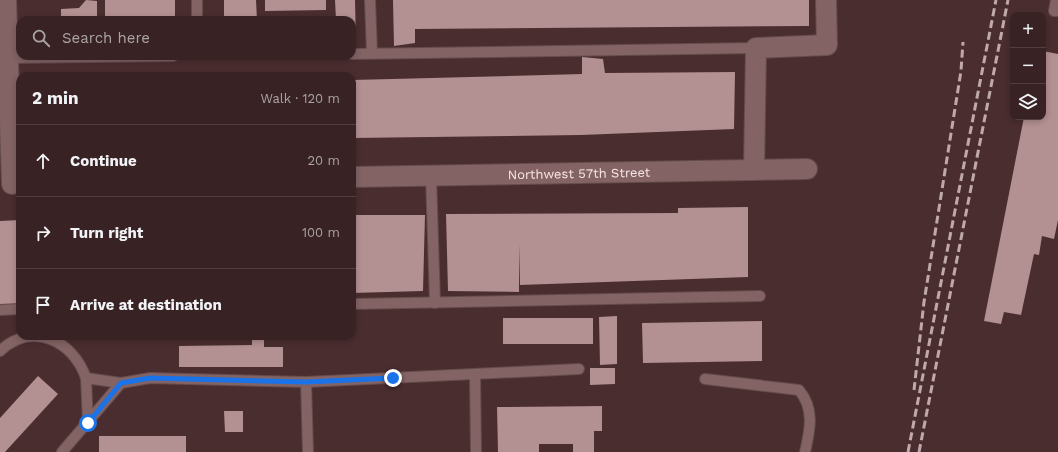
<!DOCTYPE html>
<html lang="en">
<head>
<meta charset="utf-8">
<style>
	:root { --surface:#382223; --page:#3f2a2b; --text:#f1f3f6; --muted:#aba4a6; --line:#523f41 }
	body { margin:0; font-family:"Work Sans",sans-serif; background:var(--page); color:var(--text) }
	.controls { position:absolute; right:12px; top:12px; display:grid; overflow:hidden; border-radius:8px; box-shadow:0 2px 6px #0003 }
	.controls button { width:36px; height:36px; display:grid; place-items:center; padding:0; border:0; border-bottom:1px solid var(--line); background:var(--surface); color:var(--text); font:20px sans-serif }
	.stop { position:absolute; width:12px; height:12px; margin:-9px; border:3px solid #1a73e8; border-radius:50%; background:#fff }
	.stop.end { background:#1a73e8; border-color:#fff; box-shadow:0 1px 4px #0008 }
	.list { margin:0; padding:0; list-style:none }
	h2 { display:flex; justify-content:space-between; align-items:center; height:52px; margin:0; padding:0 16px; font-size:17px }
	h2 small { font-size:13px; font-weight:400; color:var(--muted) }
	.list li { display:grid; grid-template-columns:26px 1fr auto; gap:12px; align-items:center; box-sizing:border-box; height:72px; padding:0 16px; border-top:1px solid var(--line) }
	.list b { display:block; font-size:15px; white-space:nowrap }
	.list em { font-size:13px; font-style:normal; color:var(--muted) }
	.icon { flex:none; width:22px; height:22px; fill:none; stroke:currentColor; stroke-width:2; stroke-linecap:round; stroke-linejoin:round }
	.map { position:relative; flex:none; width:1058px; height:452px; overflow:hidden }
	.search { position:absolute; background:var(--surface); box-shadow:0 2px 6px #0003; left:16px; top:16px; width:340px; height:44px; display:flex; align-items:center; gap:10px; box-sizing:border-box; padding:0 14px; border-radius:12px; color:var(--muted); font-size:15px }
	.panel { position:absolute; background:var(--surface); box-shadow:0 2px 6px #0003; left:16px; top:72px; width:340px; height:268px; border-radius:12px }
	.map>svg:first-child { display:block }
	.building { fill:#b39092 }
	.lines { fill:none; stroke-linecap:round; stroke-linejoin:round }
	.lane-casing { stroke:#644c4d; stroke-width:12 }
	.street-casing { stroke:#644c4d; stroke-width:22 }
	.lane { stroke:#836364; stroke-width:10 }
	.street { stroke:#836364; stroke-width:20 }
	.rail { stroke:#bfa9aa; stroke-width:3; stroke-dasharray:8 4; stroke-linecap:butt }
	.route { stroke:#1a73e8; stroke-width:5 }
	.labels { text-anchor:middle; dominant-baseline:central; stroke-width:4; stroke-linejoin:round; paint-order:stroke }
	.street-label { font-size:13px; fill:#fae7e7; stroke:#271a1a }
</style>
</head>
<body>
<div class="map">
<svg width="1058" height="452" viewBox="0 0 1058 452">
	<rect width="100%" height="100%" fill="#4a2d2f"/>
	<!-- building -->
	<g class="building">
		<polygon points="86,0 97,1 97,20 61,20 61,9 79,8"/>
		<rect x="105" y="0" width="70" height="20"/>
		<polygon points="224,0 256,0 257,20 224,20"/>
		<polygon points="265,0 326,0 326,10 265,11"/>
		<polygon points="335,0 355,0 356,43 352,44 352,20 336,20"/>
		<polygon points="393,0 809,0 809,26 415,29 415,43 394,46"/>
		<polygon points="1043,51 1058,54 1058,220 1054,239 1042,236 1039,255 1034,254 1021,315 1004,312 1001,324 984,321 1024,117 1043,117"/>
		<polygon points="582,57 603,59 605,73 735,72 734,129 581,135 352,138 352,80 582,74"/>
		<polygon points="748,207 748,277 520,285 519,244 519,292 448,291 446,214 678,213 678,208"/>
		<polygon points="352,215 425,215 423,291 352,293"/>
		<polygon points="20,220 20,304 0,304 0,221"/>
		<polygon points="617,316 617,364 600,365 599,317"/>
		<rect x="503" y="318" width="90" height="26"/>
		<polygon points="762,321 762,361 643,363 642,323"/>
		<polygon points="252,339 264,339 264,347 283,347 283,367 179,367 179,346 252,345"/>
		<polygon points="590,368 615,368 615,384 590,385"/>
		<polygon points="38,376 58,394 5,452 0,452 0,418"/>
		<polygon points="602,406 602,431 594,431 594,452 573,452 573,444 539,444 539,452 498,452 497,407"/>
		<polygon points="224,411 243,411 243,432 225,432"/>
		<rect x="99" y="436" width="87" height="16"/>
	</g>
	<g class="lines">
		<!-- lane casing -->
		<g class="lane-casing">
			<g id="lane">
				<polyline points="197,0 197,20"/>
				<polyline points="370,0 372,53"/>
				<polyline points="1056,0 1054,11 1058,11"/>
				<polyline points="352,54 756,48"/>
				<polyline points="8,58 173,56"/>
				<polyline points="431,176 435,303"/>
				<polyline points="352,304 760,296"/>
				<polyline points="0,310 20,309"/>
				<path d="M0,351C32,321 73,340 86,378"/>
				<polyline points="475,374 476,452"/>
				<path d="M705,379L799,390C815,409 810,430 805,452"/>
				<polyline points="88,423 86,378 121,383"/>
				<polyline points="62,452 121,383 150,378 306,382"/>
				<polyline points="308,452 306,382 579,369"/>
			</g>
		</g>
		<!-- street casing -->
		<g class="street-casing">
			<g id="street">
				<polyline points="6,0 12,184"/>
				<polyline points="754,170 756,48 827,45 826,0"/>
				<path id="s1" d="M352,177L807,169"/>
			</g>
		</g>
		<!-- lane -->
		<use href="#lane" class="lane"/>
		<!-- street -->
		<use href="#street" class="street"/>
		<!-- rail -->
		<g class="rail">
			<polyline points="914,390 924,302 961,71 963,42"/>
			<polyline points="908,452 996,0"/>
			<polyline points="919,452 1008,0"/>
		</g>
	</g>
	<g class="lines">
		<!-- route -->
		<polyline class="route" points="88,423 121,383 150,378 306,382 393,378"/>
	</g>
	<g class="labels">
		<!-- street labels -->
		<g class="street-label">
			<text stroke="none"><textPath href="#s1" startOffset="227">Northwest 57th Street</textPath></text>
		</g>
	</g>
</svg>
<div class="controls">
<button>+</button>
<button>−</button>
<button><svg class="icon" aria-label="layers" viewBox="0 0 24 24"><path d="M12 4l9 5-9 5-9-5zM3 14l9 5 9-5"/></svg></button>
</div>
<div class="stop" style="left:88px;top:423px"></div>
<div class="stop end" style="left:393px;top:378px"></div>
<div class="search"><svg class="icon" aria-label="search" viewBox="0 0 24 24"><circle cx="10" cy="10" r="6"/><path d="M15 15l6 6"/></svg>Search here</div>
<section class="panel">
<h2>2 min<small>Walk · 120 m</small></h2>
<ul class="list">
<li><svg class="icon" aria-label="ahead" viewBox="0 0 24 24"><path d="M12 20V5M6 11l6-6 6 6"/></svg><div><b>Continue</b></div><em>20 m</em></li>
<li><svg class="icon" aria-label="right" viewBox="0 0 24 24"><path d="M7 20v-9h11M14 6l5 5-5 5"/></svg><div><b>Turn right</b></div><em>100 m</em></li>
<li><svg class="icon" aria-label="arrive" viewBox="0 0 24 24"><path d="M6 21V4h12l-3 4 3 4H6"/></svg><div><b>Arrive at destination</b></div></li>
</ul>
</section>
</div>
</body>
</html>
